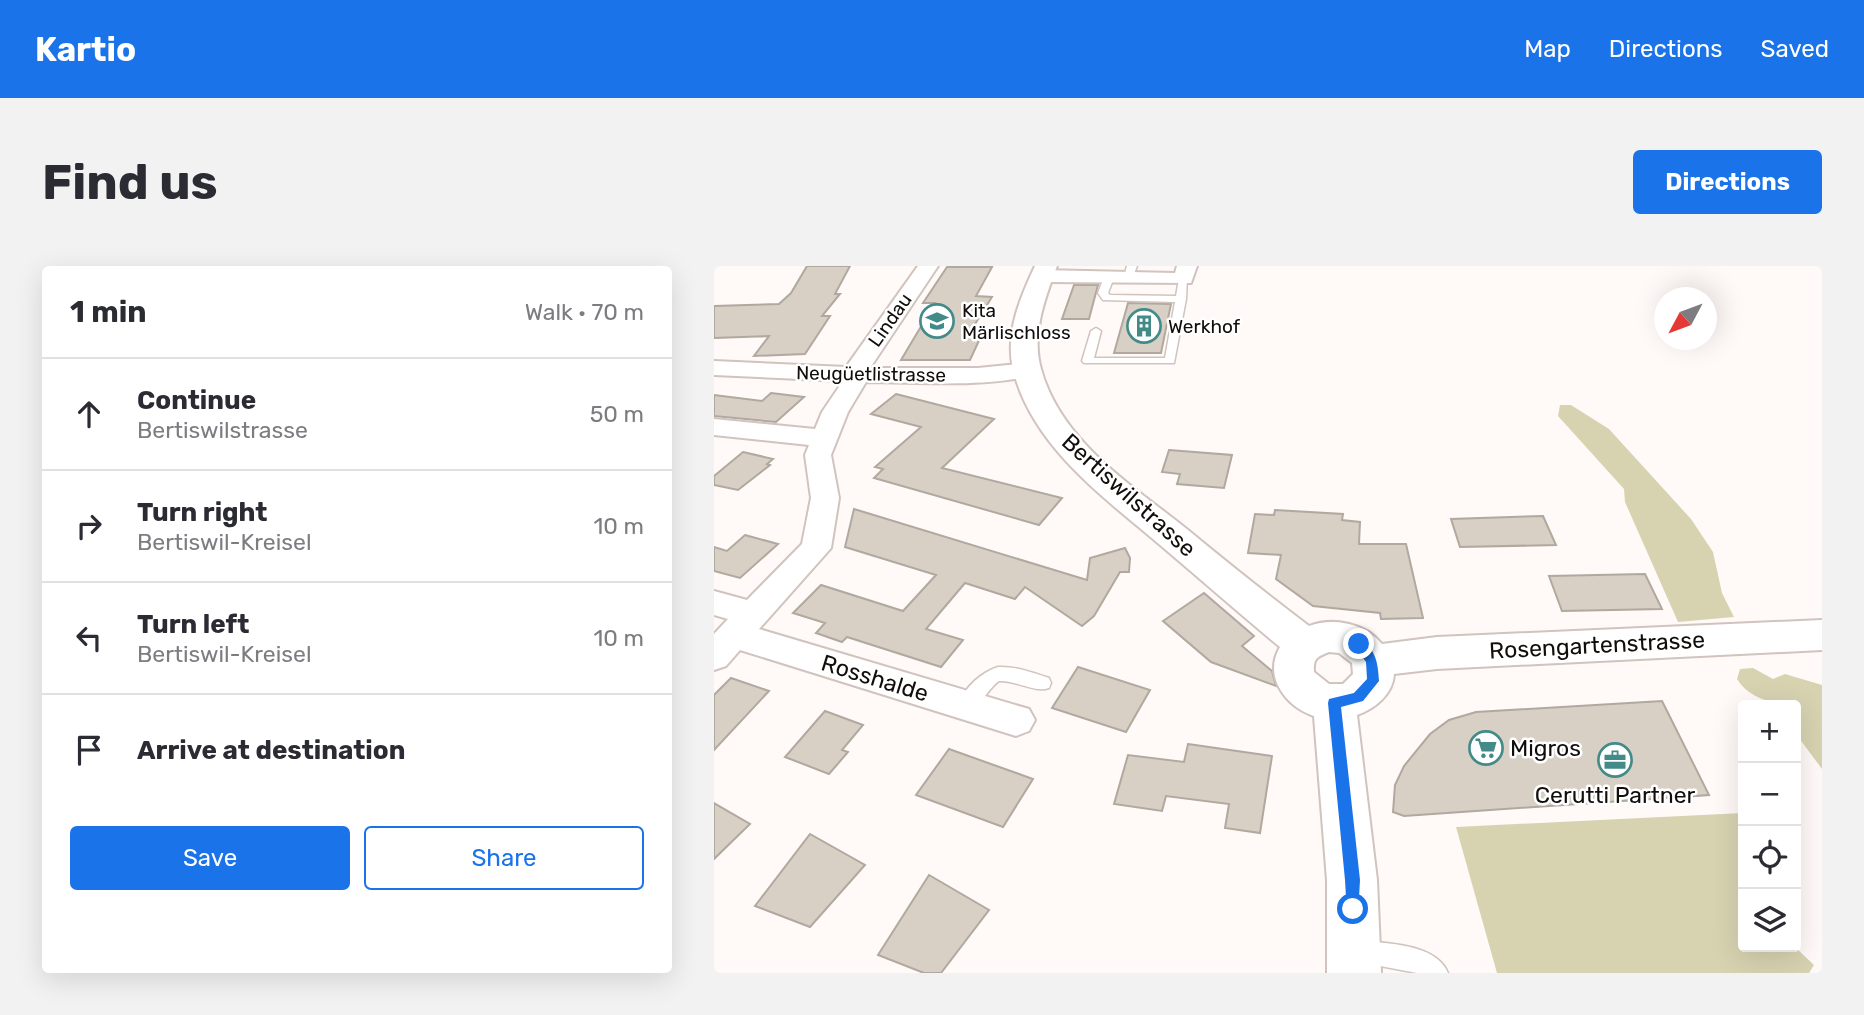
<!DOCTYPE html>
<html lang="en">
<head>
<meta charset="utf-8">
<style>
	:root { --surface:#fff; --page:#f2f2f3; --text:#2b2b33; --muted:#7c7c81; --line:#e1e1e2; --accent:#1a73e8 }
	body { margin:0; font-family:Rubik,sans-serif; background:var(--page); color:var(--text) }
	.controls { position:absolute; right:21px; bottom:21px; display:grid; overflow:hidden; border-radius:7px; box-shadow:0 7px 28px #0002 }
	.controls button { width:63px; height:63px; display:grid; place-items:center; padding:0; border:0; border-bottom:2px solid var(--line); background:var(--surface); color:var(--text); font:35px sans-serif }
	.compass { position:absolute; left:940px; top:21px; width:63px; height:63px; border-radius:50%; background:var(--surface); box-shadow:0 7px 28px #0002; rotate:229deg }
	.stop { position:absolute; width:21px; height:21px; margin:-16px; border:5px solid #1a73e8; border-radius:50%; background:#fff }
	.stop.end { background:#1a73e8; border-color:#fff; box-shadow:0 2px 7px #0008 }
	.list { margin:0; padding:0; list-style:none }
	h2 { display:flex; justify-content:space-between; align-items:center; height:91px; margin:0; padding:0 28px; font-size:30px }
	h2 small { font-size:23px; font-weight:400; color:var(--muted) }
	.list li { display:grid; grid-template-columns:46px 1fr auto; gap:21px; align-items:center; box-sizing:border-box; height:112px; padding:0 28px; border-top:2px solid var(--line) }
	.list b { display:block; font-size:26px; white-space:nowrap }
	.list p { margin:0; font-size:23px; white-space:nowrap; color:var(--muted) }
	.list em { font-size:23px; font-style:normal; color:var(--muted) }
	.actions { display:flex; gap:14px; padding:21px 28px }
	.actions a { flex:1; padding:16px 0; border:2px solid var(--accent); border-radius:7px; text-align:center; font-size:24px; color:var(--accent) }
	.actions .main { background:var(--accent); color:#fff }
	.icon { flex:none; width:38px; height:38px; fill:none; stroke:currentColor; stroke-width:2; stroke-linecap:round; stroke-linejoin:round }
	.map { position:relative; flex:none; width:1108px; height:707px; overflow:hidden; border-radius:7px }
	header { display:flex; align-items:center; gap:42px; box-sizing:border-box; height:98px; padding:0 35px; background:var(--accent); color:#fff }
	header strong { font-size:33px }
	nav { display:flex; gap:38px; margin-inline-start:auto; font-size:24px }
	.intro { display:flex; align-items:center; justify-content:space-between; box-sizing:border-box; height:168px; padding:0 42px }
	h1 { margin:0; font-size:49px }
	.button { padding:18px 32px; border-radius:7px; background:var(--accent); color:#fff; font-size:24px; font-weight:700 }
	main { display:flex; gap:42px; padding:0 42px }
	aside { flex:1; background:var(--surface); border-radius:7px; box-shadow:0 7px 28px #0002 }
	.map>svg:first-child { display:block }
	.green { fill:#d7d3b1 }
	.building { fill:#d8cfc5; stroke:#b1a89f; stroke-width:2 }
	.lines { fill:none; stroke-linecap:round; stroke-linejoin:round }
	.service-casing { stroke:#d1c3be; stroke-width:3 }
	.minor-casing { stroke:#d1c3be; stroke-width:4 }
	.secondary-casing { stroke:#d1c3be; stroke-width:4 }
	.service { fill:#fff; fill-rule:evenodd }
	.minor { fill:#fff; fill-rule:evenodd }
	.secondary { fill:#fff; fill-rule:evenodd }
	.route { fill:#1a73e8 }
	.labels { text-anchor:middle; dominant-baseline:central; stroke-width:5; stroke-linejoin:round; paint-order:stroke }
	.far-poi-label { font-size:19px; fill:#110d0b; stroke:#fff; text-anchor:start }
	.far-street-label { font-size:19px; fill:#110d0b; stroke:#fff }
	.street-label { font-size:23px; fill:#110d0b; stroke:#fff }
	.poi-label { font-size:23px; fill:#110d0b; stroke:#fff; text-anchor:start }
</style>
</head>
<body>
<header>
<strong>Kartio</strong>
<nav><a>Map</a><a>Directions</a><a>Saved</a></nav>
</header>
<div class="intro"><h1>Find us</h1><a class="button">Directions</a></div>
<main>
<aside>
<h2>1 min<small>Walk · 70 m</small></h2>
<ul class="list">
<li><svg class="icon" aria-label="ahead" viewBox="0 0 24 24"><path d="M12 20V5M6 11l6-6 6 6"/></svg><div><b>Continue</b><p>Bertiswilstrasse</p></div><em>50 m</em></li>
<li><svg class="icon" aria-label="right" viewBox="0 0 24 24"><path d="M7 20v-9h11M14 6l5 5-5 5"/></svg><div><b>Turn right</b><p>Bertiswil-Kreisel</p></div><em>10 m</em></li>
<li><svg class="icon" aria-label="left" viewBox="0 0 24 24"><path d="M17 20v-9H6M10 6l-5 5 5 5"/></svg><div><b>Turn left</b><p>Bertiswil-Kreisel</p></div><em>10 m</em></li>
<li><svg class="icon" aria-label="arrive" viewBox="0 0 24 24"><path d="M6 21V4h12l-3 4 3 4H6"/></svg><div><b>Arrive at destination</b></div></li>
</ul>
<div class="actions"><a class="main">Save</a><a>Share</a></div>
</aside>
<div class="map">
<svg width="1108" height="707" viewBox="0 0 1108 707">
	<rect width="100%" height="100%" fill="#fff9f7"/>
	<!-- green -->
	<g class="green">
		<polygon points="846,139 857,139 895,163 977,253 999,286 1008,327 1020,351 964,356 911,236 910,223 844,150"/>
		<path d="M1039,402L1059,413L1071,408L1108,419V503L1082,468V439C1061,439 1035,433 1023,413L1026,403Z"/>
		<polygon points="1029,547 1029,681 1081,681 1100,699 1095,707 783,707 742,561"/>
	</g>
	<!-- building -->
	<g class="building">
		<polygon points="93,0 136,0 121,28 126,28 108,50 116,50 91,88 40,90 55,70 0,72 0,40 65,38 77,27"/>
		<polygon points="233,1 278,1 262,30 278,31 256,66 269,66 256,94 187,94 221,37 209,37"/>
		<polygon points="360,19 384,19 375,53 348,53"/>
		<polygon points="414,37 457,38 447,87 400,87"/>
		<polygon points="57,127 90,131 62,156 0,150 0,129 48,135"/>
		<polygon points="182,128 280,153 228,202 348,232 325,259 160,212 169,203 161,201 207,161 157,148"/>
		<polygon points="455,184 518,189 510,222 463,218 466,208 448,206"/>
		<polygon points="29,186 59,193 53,198 56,199 24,224 0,219 0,210"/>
		<polygon points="140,243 373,314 376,292 411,282 416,292 415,306 406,306 380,350 368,360 311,321 301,333 251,317 212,363 249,374 227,401 133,371 128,376 102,367 111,357 79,347 107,319 189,345 222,309 131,281"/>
		<polygon points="561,244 629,248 628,254 646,256 645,278 692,278 709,352 667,353 666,347 599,340 562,313 567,289 534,287 541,248 560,249"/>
		<polygon points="829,250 842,279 746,281 737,253"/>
		<polygon points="31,269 64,278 26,312 0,305 0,281 13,285"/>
		<polygon points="931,308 948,343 848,345 835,310"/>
		<polygon points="490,327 540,370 528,380 558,405 562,420 497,396 449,355"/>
		<polygon points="364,401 436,424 412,466 338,442"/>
		<polygon points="17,412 55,425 0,484 0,429"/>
		<polygon points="948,435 995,529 690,550 679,546 681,519 690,500 716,468 735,454 762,446"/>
		<polygon points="111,445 149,459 128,484 134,486 115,508 71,491"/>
		<polygon points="474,478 558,490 546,567 511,562 515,538 452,530 448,545 400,538 414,489 470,496"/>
		<polygon points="235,483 319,513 289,561 202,529"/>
		<polygon points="0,537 36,558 0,593"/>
		<polygon points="96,568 151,599 96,661 41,640"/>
		<polygon points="215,609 275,644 227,707 210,707 164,689"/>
	</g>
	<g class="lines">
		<!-- service casing -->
		<g class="service-casing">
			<g id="service">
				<polygon points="413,0 423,0 418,13 410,11"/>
				<polygon points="395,8 400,11 394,27 396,29 462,30 465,13 473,11 472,33 460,97 370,97 368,95 377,65 382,62 387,65 380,92 451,92 461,36 389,34 384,27 390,11"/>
				<path d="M284,401C302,400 319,407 335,412L337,417L335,422C320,427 302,414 285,415C273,423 262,450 246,444L243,439C252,421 266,407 284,401Z"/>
				<path d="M645,674C672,678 722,677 734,707H703L645,696L637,693L634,685L637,677Z"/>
			</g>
		</g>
		<!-- minor casing -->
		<g class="minor-casing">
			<g id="minor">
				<path d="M204,0H224L156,102H264L313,97L321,99L325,104L321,109C268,122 207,116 152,116L134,146L117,189L125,232L117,282L45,363L315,443L321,454L315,465L302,470L26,384L12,400L0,404V368L14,353L0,349V325L33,334L88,278L97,232L91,189L95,179L0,169V153L101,163L108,146L129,115L0,109V95L132,101Z"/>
				<polygon points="463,0 483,0 477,17 328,16 321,14 318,10 321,6 328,4 461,7"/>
			</g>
		</g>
		<!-- secondary casing -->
		<g class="secondary-casing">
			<path id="secondary" d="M321,0H343C331,32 317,68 327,103C347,176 419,220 474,264C514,297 554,329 595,360C619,351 651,357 668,378L723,371L1108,354V384L723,403L680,408C679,429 660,443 643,449L663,614L667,707H613V614L600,450C571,440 549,410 566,381C527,349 490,316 452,284C394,234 318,182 299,103C291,67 306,32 321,0ZM615,386L625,387L638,397L639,408L629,418H615L600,406C599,392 603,391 615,386Z"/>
		</g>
		<!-- service -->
		<use href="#service" class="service"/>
		<!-- minor -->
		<use href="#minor" class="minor"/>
		<!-- secondary -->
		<use href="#secondary" class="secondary"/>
	</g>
	<!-- route -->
	<path class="route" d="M645,374C662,382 664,397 665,415L649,435L627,441L646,614L644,649L639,651L633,649L631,614L614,437L615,433L640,427L653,413L652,396L639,378Z"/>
	<!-- icons -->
	<defs>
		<g id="school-ring" transform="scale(1.75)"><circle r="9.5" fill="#fff" stroke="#438b89" stroke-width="1.5"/><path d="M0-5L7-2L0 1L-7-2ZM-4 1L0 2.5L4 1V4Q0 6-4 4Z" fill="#438b89"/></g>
		<g id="building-ring" transform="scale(1.75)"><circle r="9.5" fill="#fff" stroke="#438b89" stroke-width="1.5"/><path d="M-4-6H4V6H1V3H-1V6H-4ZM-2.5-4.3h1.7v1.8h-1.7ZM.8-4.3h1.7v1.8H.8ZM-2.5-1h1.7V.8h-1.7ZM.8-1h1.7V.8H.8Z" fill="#438b89"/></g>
		<g id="supermarket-ring" transform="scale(1.75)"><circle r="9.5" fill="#fff" stroke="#438b89" stroke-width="1.5"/><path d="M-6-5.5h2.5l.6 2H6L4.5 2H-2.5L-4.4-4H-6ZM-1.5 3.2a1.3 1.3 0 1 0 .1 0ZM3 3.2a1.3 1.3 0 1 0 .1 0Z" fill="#438b89"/></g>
		<g id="office-ring" transform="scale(1.75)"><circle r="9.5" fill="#fff" stroke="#438b89" stroke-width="1.5"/><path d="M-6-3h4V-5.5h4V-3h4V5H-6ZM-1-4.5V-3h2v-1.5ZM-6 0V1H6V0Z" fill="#438b89"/></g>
	</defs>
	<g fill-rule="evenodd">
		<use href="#school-ring" x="223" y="55"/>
		<use href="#building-ring" x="430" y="60"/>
		<use href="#supermarket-ring" x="772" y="482"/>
		<use href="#office-ring" x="901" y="494"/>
	</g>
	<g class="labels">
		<!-- far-poi labels -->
		<g class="far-poi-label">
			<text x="248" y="44">Kita<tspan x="248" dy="22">Märlischloss</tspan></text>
			<text x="454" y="60">Werkhof</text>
		</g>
		<!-- far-street labels -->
		<g class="far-street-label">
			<text transform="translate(176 54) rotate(-55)">Lindau</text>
			<text transform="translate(157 108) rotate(1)">Neugüetlistrasse</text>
		</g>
		<!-- street labels -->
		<g class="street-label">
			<text transform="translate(415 229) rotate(42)">Bertiswilstrasse</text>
			<text transform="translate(883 379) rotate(-3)">Rosengartenstrasse</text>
			<text transform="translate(161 412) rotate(17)">Rosshalde</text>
		</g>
		<!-- poi labels -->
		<g class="poi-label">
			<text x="796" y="482">Migros</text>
			<text x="901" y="529" text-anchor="middle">Cerutti Partner</text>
		</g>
	</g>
</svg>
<div class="controls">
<button>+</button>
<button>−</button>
<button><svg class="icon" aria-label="locate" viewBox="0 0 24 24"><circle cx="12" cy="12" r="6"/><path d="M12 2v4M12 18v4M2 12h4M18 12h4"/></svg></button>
<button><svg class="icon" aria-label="layers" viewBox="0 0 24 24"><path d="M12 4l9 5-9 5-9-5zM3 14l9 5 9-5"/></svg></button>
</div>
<svg class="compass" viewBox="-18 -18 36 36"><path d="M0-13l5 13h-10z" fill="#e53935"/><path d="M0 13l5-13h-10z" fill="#7c7c81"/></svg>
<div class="stop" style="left:639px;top:643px"></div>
<div class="stop end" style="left:645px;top:378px"></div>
</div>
</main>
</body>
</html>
